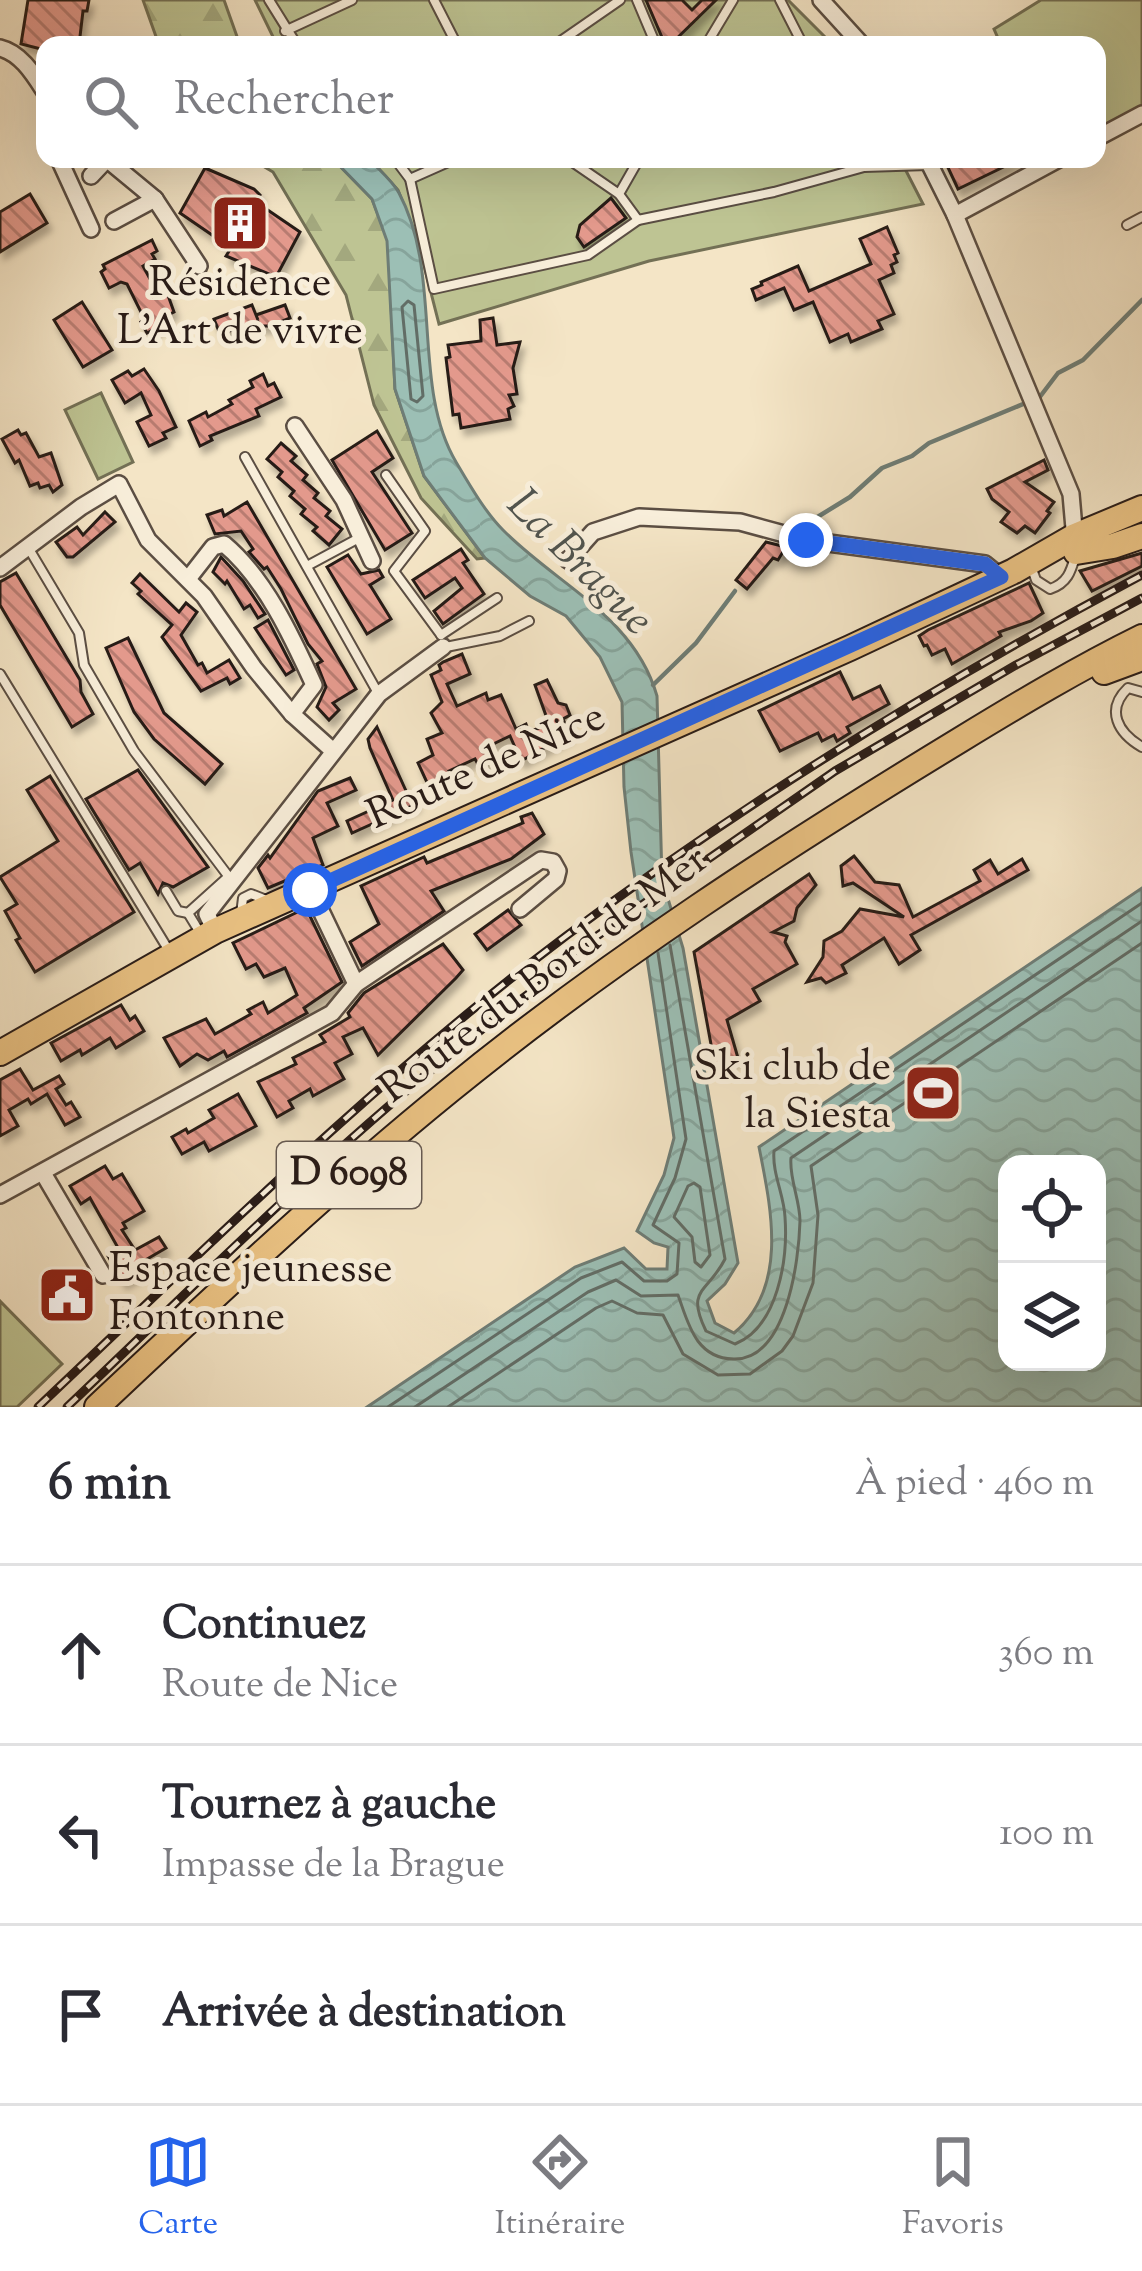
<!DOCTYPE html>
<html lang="fr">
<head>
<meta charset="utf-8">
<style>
	:root { --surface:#fff; --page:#f2f2f3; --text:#2b2b33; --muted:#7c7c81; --line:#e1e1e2; --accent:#2563eb }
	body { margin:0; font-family:"Sorts Mill Goudy",serif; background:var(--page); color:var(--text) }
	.controls { position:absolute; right:36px; bottom:36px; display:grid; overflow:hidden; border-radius:24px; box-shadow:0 12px 48px #0002 }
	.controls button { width:108px; height:108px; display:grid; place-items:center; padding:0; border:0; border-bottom:3px solid var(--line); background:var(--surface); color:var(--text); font:60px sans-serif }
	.stop { position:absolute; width:36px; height:36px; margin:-27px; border:9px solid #2563eb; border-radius:50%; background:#fff }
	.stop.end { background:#2563eb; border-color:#fff; box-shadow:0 3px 12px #0008 }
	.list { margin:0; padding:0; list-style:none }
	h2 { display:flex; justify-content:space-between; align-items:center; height:156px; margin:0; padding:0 48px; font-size:51px }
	h2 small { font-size:39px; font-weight:400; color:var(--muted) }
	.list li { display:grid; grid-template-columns:78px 1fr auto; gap:36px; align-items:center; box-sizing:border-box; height:180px; padding:0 48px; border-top:3px solid var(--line) }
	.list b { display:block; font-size:45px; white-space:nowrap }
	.list p { margin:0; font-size:39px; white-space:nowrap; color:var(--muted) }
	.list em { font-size:39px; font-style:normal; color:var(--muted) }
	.icon { flex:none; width:66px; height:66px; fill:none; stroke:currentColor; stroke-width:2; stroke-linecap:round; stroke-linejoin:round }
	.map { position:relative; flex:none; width:1142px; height:1407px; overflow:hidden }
	.search { position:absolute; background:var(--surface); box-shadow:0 12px 48px #0002; left:36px; right:36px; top:36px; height:132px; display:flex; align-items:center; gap:30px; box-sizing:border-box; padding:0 42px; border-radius:24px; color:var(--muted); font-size:45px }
	.sheet { height:696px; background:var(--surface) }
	nav { display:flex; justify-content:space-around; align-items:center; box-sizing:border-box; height:168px; border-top:3px solid var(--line); background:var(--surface); font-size:33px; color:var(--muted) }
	nav a { display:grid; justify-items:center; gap:6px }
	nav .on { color:var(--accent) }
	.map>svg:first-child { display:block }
	.forest { fill:url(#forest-firs); stroke:#737055; stroke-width:3 }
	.park { fill:#bec493; stroke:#737055; stroke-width:3 }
	.water { fill:url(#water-waves); stroke:#6e7d76; stroke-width:3; fill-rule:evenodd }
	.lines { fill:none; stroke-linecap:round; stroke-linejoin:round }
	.shore { stroke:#626d66; stroke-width:3 }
	.stream { stroke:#6e7d76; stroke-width:4.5 }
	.building { fill:url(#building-back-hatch); stroke:#281b17; stroke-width:3; filter:url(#shadow) }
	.lane-casing { stroke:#5b4e43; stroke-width:12 }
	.street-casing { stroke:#5b4e43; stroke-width:20 }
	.primary-casing { stroke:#281b17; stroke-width:28 }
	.lane { stroke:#f8eeda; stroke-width:8 }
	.street { stroke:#f8eeda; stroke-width:15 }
	.primary { stroke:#eac283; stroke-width:24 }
	.rail-casing { stroke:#281b17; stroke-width:9 }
	.rail { stroke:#f8eeda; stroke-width:4.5; stroke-dasharray:14; stroke-linecap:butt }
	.route { stroke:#2563eb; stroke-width:15 }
	.labels { text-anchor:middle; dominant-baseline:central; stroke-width:10; stroke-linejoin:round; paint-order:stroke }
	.shield { fill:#f8eeda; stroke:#665a52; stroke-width:3 }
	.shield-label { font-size:39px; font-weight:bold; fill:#281b17 }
	.poi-label { font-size:42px; fill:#281b17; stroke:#f8eeda }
	.street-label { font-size:42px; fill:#281b17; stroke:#f8eeda }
	.water-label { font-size:45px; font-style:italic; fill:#51544e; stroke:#f8eeda }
</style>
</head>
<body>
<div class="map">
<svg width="1142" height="1407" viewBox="0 0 1142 1407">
	<defs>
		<pattern id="forest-firs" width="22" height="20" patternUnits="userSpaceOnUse" patternTransform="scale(3)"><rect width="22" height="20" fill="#bec493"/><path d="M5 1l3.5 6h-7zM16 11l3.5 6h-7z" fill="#a3a87e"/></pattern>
		<pattern id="water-waves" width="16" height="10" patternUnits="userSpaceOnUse" patternTransform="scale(3)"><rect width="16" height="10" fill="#9cbfb5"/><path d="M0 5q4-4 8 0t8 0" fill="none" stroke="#86a49b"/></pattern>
		<pattern id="building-back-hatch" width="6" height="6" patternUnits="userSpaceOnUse" patternTransform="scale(3)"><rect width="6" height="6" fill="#e3998c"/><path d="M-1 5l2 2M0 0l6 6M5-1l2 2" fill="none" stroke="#b87c71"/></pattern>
		<filter id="shadow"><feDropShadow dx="4" dy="7" stdDeviation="3" flood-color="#0004"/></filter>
	</defs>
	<rect width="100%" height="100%" fill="#f4e5c6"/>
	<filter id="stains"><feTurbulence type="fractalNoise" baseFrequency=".00167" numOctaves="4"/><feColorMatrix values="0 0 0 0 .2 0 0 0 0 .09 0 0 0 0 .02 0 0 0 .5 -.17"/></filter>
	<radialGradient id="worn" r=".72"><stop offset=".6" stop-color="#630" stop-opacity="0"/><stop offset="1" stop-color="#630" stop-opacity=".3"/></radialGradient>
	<!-- forest -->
	<g class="forest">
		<polygon points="143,0 224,0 240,45 159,45"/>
		<polygon points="251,159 333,159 372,199 388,241 395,389 424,476 485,558 477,559 421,498 374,405 346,295 273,172"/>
	</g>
	<!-- park -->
	<g class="park">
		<polygon points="255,0 788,0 833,45 277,45"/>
		<polygon points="1041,0 1142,0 1142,109 1097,132 1097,45 1001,45 994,29"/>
		<polygon points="370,159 900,159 923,204 649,261 439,324 417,238 398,190"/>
		<polygon points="101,393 133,462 98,479 65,410"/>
		<polygon points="0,1301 62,1364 17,1407 0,1407"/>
	</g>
	<!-- water -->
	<path class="water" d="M333,159H369C379,170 392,180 399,193C443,275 411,386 456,462C469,484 485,512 503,530C557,585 634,616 657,696L662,879L683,948L738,1263L725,1284L707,1301L715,1323L734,1333C789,1287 771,1208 759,1147L1142,888V1407H367L575,1267L624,1248L646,1269H667L668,1247L654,1243L637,1231L664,1175L674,1138L631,852L624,787L622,702L600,657L566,616L530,596L485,558L424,476L395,389L387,241L372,199ZM1007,1164H1097V1362H1007Z"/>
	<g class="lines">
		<!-- shore -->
		<g class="shore">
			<polygon points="408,301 414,305 423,396 417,402 411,399 402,307"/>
			<path d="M670,945L725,1259C708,1293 685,1288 706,1331L735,1344C778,1327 788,1259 785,1217C784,1195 772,1173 774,1151L1142,903"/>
			<polygon points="694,1183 700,1187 710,1255 701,1267 695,1262 692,1237 674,1217 688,1186"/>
			<polyline points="388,1407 581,1278 622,1262 644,1281 667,1281 677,1274 679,1243 653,1225 675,1178 686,1139 658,953"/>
			<path d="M415,1407L588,1292L616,1280L641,1296L678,1295C688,1322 695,1358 733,1359C787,1361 799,1259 800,1221C800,1200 789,1178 791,1158L1142,921"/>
			<polyline points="448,1407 596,1308 612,1301 637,1313 663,1315 683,1354 718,1375 750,1374 782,1351 793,1336 813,1283 818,1215 811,1166 1142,943"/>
		</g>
		<!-- stream -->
		<g class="stream">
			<polyline points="1039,398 1058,373 1083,360 1142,300"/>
			<polyline points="806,524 850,497 882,468 912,456 929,443 1028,402"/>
			<polyline points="653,685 696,643 735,591"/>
		</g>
	</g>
	<!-- building -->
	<g class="building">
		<polygon points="28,0 89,0 87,11 83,11 79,45 45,45 45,50 21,44"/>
		<polygon points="646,0 682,0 692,10 702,0 716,0 670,45 664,42"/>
		<polygon points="944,159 1020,159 958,189"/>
		<polygon points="205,168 254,189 260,195 256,202 300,232 276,277 226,256 231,248 180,213"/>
		<polygon points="30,194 47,223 0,252 0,212"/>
		<polygon points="611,198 626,218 584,247 577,237 580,225"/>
		<polygon points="887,227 898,253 894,255 897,262 891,265 894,273 879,280 894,314 878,321 882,329 851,342 848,334 830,342 813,302 794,310 784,288 756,300 752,289 762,285 761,282 798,266 809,291 871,264 860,239"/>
		<polygon points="152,240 157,251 152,254 155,259 143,266 157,292 165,287 174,312 162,318 164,324 147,333 141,322 145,320 127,284 121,282 109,288 101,272 105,269 103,265"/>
		<polygon points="82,302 112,350 83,367 54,320"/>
		<polygon points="252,305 258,320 256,315 285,305 290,318 271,326 259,326 258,322 220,334 214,319"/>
		<polygon points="493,318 497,345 520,342 513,368 517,394 509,395 514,406 508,409 510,419 461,428 459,414 453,415 446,358 450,357 448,345 481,341 480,320"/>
		<polygon points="144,369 159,391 176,427 163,433 166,438 149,446 137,422 151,415 141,393 125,403 112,380 128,371 132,376"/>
		<polygon points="263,374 268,386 274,383 281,397 256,409 259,416 210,436 212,440 200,446 189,421 206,412 208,417 232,404 229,400 253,387 250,381"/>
		<polygon points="18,430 21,435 26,433 39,457 51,453 62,485 53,492 49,485 40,488 38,483 30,486 19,460 15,463 2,439"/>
		<polygon points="377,431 393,458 372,472 412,533 385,550 332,460"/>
		<polygon points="281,443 296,456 291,461 307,475 303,480 318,493 314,498 330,511 326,516 342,529 329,545 313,531 317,527 301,514 305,509 290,496 294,491 278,477 282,472 267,459"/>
		<polygon points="1044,460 1048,470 1025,482 1054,502 1047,511 1050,513 1035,533 1025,526 1017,533 1001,522 1009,512 992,499 987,489"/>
		<polygon points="247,502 356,689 333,703 339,710 329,720 317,707 326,687 317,664 322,661 308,644 281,589 267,567 264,569 249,552 253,549 241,531 215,534 207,515 222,510 224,516"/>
		<polygon points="105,512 115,522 73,557 67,557 56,542 77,527 83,535"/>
		<polygon points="766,542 786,547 778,560 773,558 747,589 736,580"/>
		<polygon points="461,549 468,560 463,563 484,594 443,624 434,611 462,588 455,578 425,598 413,580"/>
		<polygon points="1142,553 1142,566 1092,591 1080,571"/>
		<polygon points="348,555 361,574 379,570 383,577 370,585 391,619 367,634 327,567"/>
		<polygon points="221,557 243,581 265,614 258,618 250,605 244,609 227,581 225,584 213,572"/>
		<polygon points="16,573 80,680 81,692 93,714 72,727 0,605 0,582"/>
		<polygon points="140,574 179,612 186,603 197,612 181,635 198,665 202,663 207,673 229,660 240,678 230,684 227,678 201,691 162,637 172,625 138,594 141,591 132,583"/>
		<polygon points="1029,583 1043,613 1031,621 999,632 1001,636 952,664 945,649 932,655 927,645 924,646 919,636 928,630"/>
		<polygon points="268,620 294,670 286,675 255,628"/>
		<polygon points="128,638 164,713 222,764 205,784 154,739 134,712 106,648"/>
		<polygon points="462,654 470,674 447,684 457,706 486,693 488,700 501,695 516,729 526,724 529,732 549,724 535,685 547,680 558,703 566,705 570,715 563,719 569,734 521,761 510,736 485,748 490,761 479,766 475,759 449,771 452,778 430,789 418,763 433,755 427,739 442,733 431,713 442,702 431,675 441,670 439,665 443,662"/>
		<polygon points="840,672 853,699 880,686 889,704 847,727 850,733 837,741 834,735 822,741 818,733 780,751 759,711"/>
		<polygon points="377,727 407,793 410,792 416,804 352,833 347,821 393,800 370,748 368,739"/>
		<polygon points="138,770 208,867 173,887 163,883 158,894 140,863 129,870 86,799"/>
		<polygon points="50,776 134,912 35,972 16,940 20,938 5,911 17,904 0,877 58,841 27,790"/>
		<polygon points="350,778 356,790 327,803 338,826 313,838 323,865 268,888 258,868 268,855 270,858 318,791"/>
		<polygon points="532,813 544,834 511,859 431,891 444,911 362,966 350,942 379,924 361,886 424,857 427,863 523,823 521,817"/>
		<polygon points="854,856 875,882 899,885 913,917 980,881 974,870 990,860 998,874 1022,859 1028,870 911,935 920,950 899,964 884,938 842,965 846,973 826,983 821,978 807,982 823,957 824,941 842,931 860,909 904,917 853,883 843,886 841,866"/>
		<polygon points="809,874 816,885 797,908 794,921 773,932 787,936 785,942 797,964 753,989 760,1001 727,1020 738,1058 715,1066 694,952"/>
		<polygon points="306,908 342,982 304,1008 307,1013 227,1057 224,1051 208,1060 197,1054 180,1066 164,1038 206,1019 215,1034 251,1014 248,1010 263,1002 268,1013 297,995 285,968 264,977 256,964 246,969 233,943"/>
		<polygon points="508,910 521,925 487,950 475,934"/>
		<polygon points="443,944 463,970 456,978 378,1055 363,1028 343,1037 352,1054 335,1063 344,1079 313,1096 310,1089 289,1101 293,1108 277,1117 258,1082 296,1064 293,1058 325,1042 320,1035 350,1017 348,1013 364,993"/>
		<polygon points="121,1005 130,1020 135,1016 144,1031 116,1048 110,1038 82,1055 80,1050 61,1061 51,1043"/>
		<polygon points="20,1069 33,1090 59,1076 64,1084 56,1089 66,1105 71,1102 80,1117 65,1125 47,1094 31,1104 28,1099 9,1110 18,1126 0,1136 0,1080"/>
		<polygon points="238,1094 256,1126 209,1151 204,1142 182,1154 172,1137 186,1129 188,1133 214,1118 209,1110"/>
		<polygon points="105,1166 113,1179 122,1174 144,1211 123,1223 126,1228 122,1230 135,1250 159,1237 166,1248 142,1262 146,1269 123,1282 108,1256 117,1246 90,1198 81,1204 70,1186"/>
	</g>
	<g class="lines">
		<!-- lane casing -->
		<g class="lane-casing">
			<g id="lane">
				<polyline points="269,0 297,45"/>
				<polyline points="434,0 457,45"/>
				<polyline points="637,0 656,45"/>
				<polyline points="780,0 803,45"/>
				<polyline points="285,31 352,0"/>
				<polyline points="555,45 620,0"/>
				<polyline points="706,45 733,0"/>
				<polyline points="395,159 410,179 434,289 588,255 638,220"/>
				<polyline points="568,159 619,194"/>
				<polyline points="639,159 619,194 638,220 774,192 864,167 860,159"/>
				<polyline points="864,167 928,165"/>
				<polyline points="410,179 455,159"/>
				<polyline points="1127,225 1142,217"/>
				<polyline points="245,457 378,693"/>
				<polyline points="386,475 425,531 394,571 441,635"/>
				<polyline points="29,549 79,633 84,665 134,751 232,881"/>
				<polyline points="307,566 359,538"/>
				<path d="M1032,569L1036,580L1050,589C1068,583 1071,571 1076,554"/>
				<polyline points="441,635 497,598"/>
				<polyline points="446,647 500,636 529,621"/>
				<polyline points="0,674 171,954"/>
				<path d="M1142,692L1128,688C1105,710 1118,733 1142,747"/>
				<polyline points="166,891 178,911 188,913"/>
				<polyline points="241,914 243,898 251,894 269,901"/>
				<polyline points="202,936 188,913 228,877"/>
			</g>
		</g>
		<!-- street casing -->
		<g class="street-casing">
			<g id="street">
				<polyline points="821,0 862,45"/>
				<path d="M0,48C21,53 34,75 45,92"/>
				<polyline points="1097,138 1142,114"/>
				<polyline points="59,159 91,229"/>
				<polyline points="927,159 955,215 1071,494 1075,540"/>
				<polyline points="109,161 155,199 114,221"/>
				<polyline points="91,176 107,159"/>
				<polyline points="155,199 199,266"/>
				<polyline points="955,215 1059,159"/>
				<polyline points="295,426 344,500 372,561"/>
				<polyline points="568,560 593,532 639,517 740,522 806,540 985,564 1001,577"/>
				<polyline points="0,568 81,507 119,484 148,540 204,596 254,668 292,714 332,750"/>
				<path d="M188,579L213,547L224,544C265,578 292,637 314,685L292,714"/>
				<polyline points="311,890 356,984"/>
				<polyline points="215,931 207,914 379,694 443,647"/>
				<polyline points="43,1173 103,1275"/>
				<polyline points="0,1195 332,1013 356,984 541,860 553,862 558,871 556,879 520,909"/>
			</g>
		</g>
		<!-- primary casing -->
		<g class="primary-casing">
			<g id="primary">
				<polyline points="1076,552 1113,546 1142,536"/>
				<polyline points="1104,672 1142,658"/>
				<polyline points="0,1053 215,931 850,648 1014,571 1075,536 1142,508"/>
				<path d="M97,1407C212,1299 327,1190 449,1091C609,960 784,847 960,740C1019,704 1079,668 1142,637"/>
			</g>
		</g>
		<!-- lane -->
		<use href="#lane" class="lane"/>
		<!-- street -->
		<use href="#street" class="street"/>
		<!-- primary -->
		<use href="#primary" class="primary"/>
		<!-- rail casing -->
		<g class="rail-casing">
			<g id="rail">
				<polyline points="548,970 835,771 1016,665 1142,598"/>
				<path d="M38,1407C209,1245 377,1078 566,936C748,799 941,682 1142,575"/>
				<path d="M67,1407C227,1255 384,1094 566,967"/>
			</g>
		</g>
		<!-- rail -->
		<use href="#rail" class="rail"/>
	</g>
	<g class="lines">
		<!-- route -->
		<polyline class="route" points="310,890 1001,577 985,564 806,540"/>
	</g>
	<!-- icons -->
	<defs>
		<g id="building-square" transform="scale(3)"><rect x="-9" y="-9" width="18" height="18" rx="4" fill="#8f2418" stroke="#f8eeda"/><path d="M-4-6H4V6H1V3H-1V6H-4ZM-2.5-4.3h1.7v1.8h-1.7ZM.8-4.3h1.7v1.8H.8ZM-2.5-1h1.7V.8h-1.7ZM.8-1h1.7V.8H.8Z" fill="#fff"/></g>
		<g id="stadium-square" transform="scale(3)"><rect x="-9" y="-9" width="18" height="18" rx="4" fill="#8f2418" stroke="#f8eeda"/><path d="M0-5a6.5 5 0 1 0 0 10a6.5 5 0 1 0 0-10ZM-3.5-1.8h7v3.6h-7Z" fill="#fff"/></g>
		<g id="civic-square" transform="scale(3)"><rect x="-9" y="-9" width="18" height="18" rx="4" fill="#8f2418" stroke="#f8eeda"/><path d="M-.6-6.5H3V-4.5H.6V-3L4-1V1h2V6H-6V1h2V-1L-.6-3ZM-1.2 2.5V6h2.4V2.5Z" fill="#fff"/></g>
	</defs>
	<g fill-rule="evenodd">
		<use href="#building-square" x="240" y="223"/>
		<use href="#stadium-square" x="933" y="1093"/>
		<use href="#civic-square" x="67" y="1295"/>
	</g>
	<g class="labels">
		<!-- shield labels -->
		<rect class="shield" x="277" y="1142" width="144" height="66" rx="9"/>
		<g class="shield-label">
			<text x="349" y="1175">D 6098</text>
		</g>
		<!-- poi labels -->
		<g class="poi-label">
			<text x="240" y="285">Résidence<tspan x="240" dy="48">L'Art de vivre</tspan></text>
			<text x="891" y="1069" text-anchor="end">Ski club de<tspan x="891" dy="48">la Siesta</tspan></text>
			<text x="109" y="1271" text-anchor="start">Espace jeunesse<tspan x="109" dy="48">Fontonne</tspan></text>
		</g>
		<!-- street labels -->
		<g class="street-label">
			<text transform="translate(487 768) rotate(-24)">Route de Nice</text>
			<text transform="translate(545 976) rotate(-37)">Route du Bord de Mer</text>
		</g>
		<!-- water labels -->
		<g class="water-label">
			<text transform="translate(578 564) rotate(45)">La Brague</text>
		</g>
	</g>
	<rect width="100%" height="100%" filter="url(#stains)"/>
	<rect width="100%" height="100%" fill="url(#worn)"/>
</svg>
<div class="controls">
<button><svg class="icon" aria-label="locate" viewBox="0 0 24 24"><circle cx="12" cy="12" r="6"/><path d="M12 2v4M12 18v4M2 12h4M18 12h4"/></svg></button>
<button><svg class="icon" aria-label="layers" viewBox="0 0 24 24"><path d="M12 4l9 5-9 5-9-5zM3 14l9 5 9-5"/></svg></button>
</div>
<div class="stop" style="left:310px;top:890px"></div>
<div class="stop end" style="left:806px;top:540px"></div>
<div class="search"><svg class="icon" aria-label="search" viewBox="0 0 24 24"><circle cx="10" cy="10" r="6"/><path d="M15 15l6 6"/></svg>Rechercher</div>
</div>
<section class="sheet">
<h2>6 min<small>À pied · 460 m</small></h2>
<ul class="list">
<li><svg class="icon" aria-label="ahead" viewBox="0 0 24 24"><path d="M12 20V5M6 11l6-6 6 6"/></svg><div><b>Continuez</b><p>Route de Nice</p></div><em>360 m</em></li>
<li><svg class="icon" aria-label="left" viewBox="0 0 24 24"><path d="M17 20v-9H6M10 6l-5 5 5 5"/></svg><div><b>Tournez à gauche</b><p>Impasse de la Brague</p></div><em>100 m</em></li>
<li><svg class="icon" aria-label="arrive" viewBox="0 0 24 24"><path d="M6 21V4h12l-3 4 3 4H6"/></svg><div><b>Arrivée à destination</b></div></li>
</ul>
</section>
<nav>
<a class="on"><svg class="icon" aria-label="map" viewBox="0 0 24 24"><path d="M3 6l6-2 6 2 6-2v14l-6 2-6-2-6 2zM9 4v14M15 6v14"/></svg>Carte</a>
<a><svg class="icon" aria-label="directions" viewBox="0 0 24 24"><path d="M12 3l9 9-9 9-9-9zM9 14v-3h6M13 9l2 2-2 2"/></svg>Itinéraire</a>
<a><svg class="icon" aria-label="saved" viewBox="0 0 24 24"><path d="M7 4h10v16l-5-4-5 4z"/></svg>Favoris</a>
</nav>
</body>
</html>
